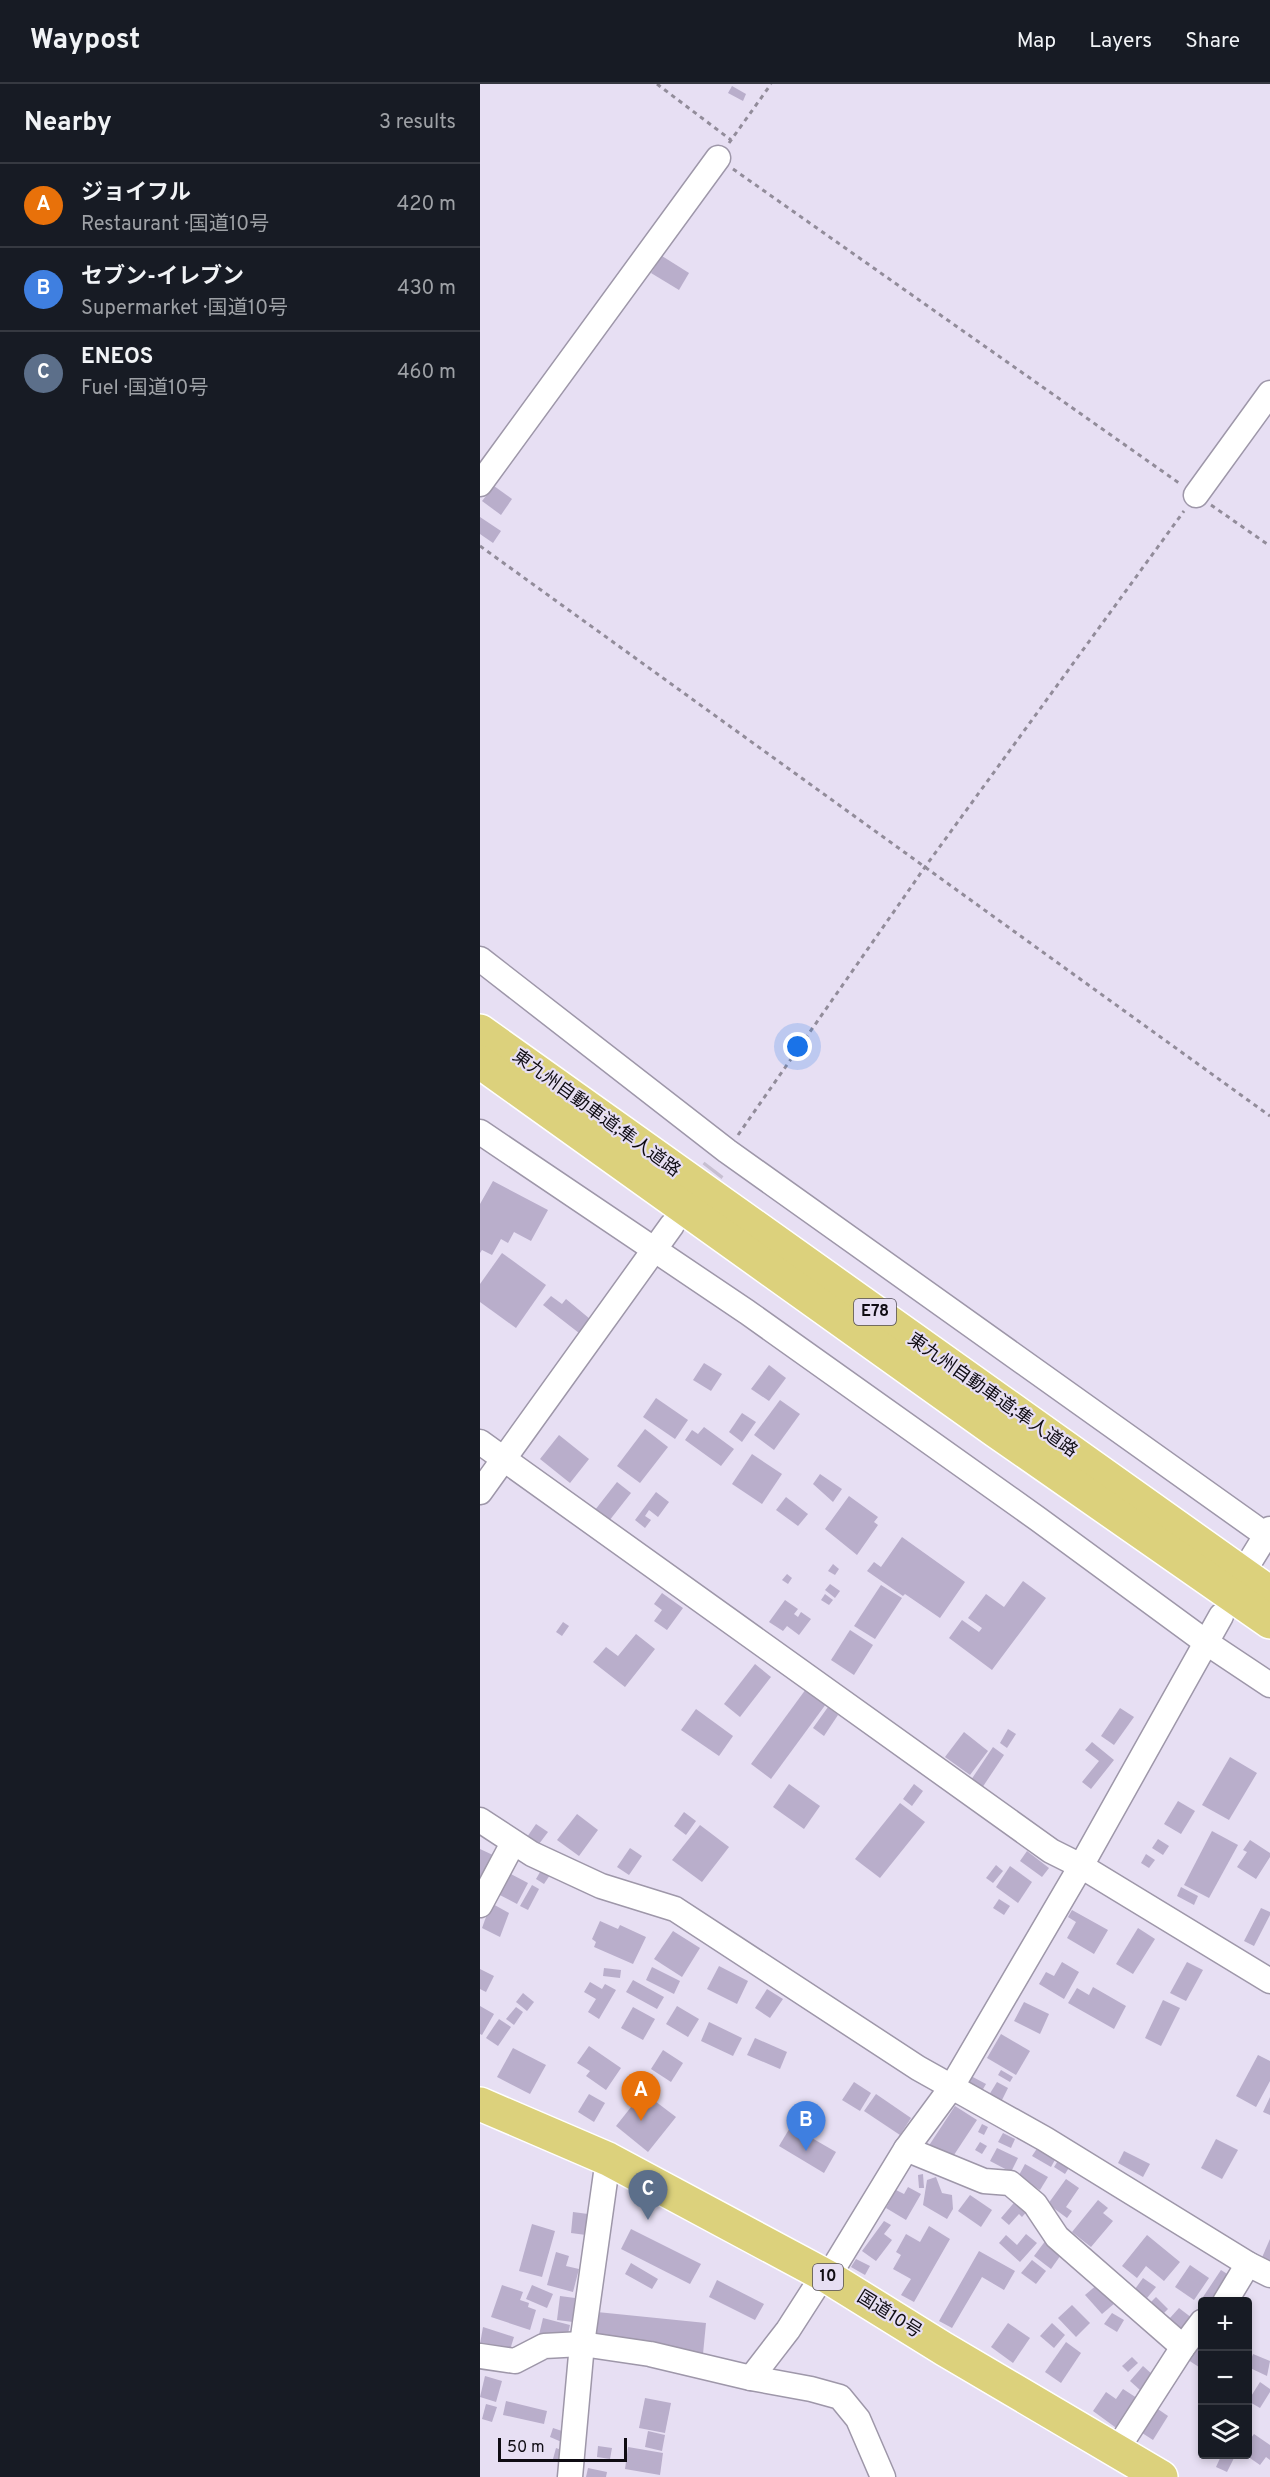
<!DOCTYPE html>
<html lang="en">
<head>
<meta charset="utf-8">
<style>
	:root { --surface:#171b24; --page:#242831; --text:#f1f3f6; --muted:#9ea1a6; --line:#363941; --accent:#8c9099 }
	body { margin:0; font-family:Overpass,"Noto Sans JP",sans-serif; background:var(--page); color:var(--text) }
	.controls { position:absolute; right:18px; bottom:18px; display:grid; overflow:hidden; border-radius:6px; box-shadow:0 3px 9px #0003 }
	.controls button { width:54px; height:54px; display:grid; place-items:center; padding:0; border:0; border-bottom:2px solid var(--line); background:var(--surface); color:var(--text); font:30px sans-serif }
	.scale { position:absolute; left:18px; bottom:15px; width:129px; box-sizing:border-box; padding-left:6px; border:3px solid #0f0c13; border-top:0; font-size:16px; line-height:21px; white-space:nowrap; color:#0f0c13; -webkit-text-stroke:4px #e7dff3; paint-order:stroke }
	.you { position:absolute; left:318px; top:963px; width:21px; height:21px; margin:-15px; border:4px solid #fff; border-radius:50%; background:#1a73e8; box-shadow:0 0 0 9px #1a73e833 }
	.badge { display:grid; place-items:center; width:39px; height:39px; border-radius:50%; background:var(--accent); color:#fff; font-size:20px; font-weight:700 }
	.pin { position:absolute; translate:-50% -50px; filter:drop-shadow(0 2px 3px #0008) }
	.pin::after { content:''; position:absolute; top:32px; width:21px; height:18px; background:inherit; clip-path:polygon(0 0,100% 0,50% 100%) }
	.list { margin:0; padding:0; list-style:none }
	h2 { display:flex; justify-content:space-between; align-items:center; height:78px; margin:0; padding:0 24px; font-size:26px }
	h2 small { font-size:20px; font-weight:400; color:var(--muted) }
	.list li { display:grid; grid-template-columns:39px 1fr auto; gap:18px; align-items:center; box-sizing:border-box; height:84px; padding:0 24px; border-top:2px solid var(--line) }
	.list b { display:block; font-size:22px; white-space:nowrap }
	.list p { margin:0; font-size:20px; white-space:nowrap; color:var(--muted) }
	.list em { font-size:20px; font-style:normal; color:var(--muted) }
	.icon { flex:none; width:33px; height:33px; fill:none; stroke:currentColor; stroke-width:2; stroke-linecap:round; stroke-linejoin:round }
	.map { position:relative; flex:none; width:790px; height:2393px; overflow:hidden }
	header { display:flex; align-items:center; gap:36px; box-sizing:border-box; height:84px; padding:0 30px; background:var(--surface); border-bottom:2px solid var(--line) }
	header strong { font-size:28px }
	nav { display:flex; gap:33px; margin-inline-start:auto; font-size:21px }
	main { display:flex }
	aside { flex:1; background:var(--surface) }
	.map>svg:first-child { display:block }
	.building { fill:#b9aecb }
	.lines { fill:none; stroke-linecap:round; stroke-linejoin:round }
	.minor-tunnel { stroke:#c7bfd1; stroke-width:24; stroke-dasharray:24 12; stroke-linecap:butt }
	.minor-casing { stroke:#9e97a9; stroke-width:27 }
	.highway-casing { stroke:#fff; stroke-width:36 }
	.path { stroke:#928c9a; stroke-width:3; stroke-dasharray:4.5 4.5; stroke-linecap:butt }
	.minor { stroke:#fff; stroke-width:24 }
	.highway { stroke:#dcd17c; stroke-width:33 }
	.labels { text-anchor:middle; dominant-baseline:central; stroke-width:4.5; stroke-linejoin:round; paint-order:stroke }
	.shield { fill:#e7dff3; stroke:#504b56; stroke-width:1.5 }
	.shield-label { font-size:16px; font-weight:bold; fill:#0f0c13 }
	.street-label { font-size:18px; fill:#0f0c13; stroke:#e7dff3 }
</style>
</head>
<body>
<header>
<strong>Waypost</strong>
<nav><a>Map</a><a>Layers</a><a>Share</a></nav>
</header>
<main>
<aside>
<h2>Nearby<small>3 results</small></h2>
<ul class="list">
<li><span class="badge" style="background:#e8710a">A</span><div><b>ジョイフル</b><p>Restaurant · 国道10号</p></div><em>420 m</em></li>
<li><span class="badge" style="background:#3f7fe0">B</span><div><b>セブン-イレブン</b><p>Supermarket · 国道10号</p></div><em>430 m</em></li>
<li><span class="badge" style="background:#5c6f8a">C</span><div><b>ENEOS</b><p>Fuel · 国道10号</p></div><em>460 m</em></li>
</ul>
</aside>
<div class="map">
<svg width="790" height="2393" viewBox="0 0 790 2393">
	<rect width="100%" height="100%" fill="#e7dff3"/>
	<!-- building -->
	<g class="building">
		<polygon points="252,2 266,10 263,17 248,9"/>
		<polygon points="182,172 209,189 199,206 171,189"/>
		<polygon points="14,402 32,415 21,431 2,417"/>
		<polygon points="0,433 21,447 13,459 0,450"/>
		<polygon points="13,1097 68,1126 51,1157 34,1148 28,1159 21,1155 12,1171 2,1166 0,1169 0,1120"/>
		<polygon points="22,1169 66,1201 36,1244 0,1218 0,1200"/>
		<polygon points="71,1212 82,1220 86,1215 110,1235 99,1249 63,1221"/>
		<polygon points="224,1279 242,1290 231,1307 213,1296"/>
		<polygon points="289,1281 306,1294 289,1317 271,1305"/>
		<polygon points="176,1314 208,1336 195,1355 163,1333"/>
		<polygon points="300,1316 320,1330 294,1366 274,1351"/>
		<polygon points="262,1329 276,1338 262,1358 249,1348"/>
		<polygon points="224,1343 254,1365 241,1382 205,1356 212,1346 218,1350"/>
		<polygon points="165,1345 188,1363 160,1399 137,1382"/>
		<polygon points="79,1351 109,1375 90,1399 60,1375"/>
		<polygon points="272,1370 302,1390 282,1420 252,1400"/>
		<polygon points="340,1390 362,1405 353,1418 333,1400"/>
		<polygon points="137,1398 151,1409 129,1437 115,1426"/>
		<polygon points="176,1408 189,1418 178,1433 169,1426 165,1432 171,1436 165,1444 155,1436"/>
		<polygon points="369,1412 398,1433 394,1438 398,1441 377,1471 345,1445"/>
		<polygon points="306,1413 328,1430 318,1442 296,1426"/>
		<polygon points="422,1453 485,1498 460,1534 425,1510 423,1512 387,1487 394,1478 401,1483"/>
		<polygon points="353,1480 359,1485 355,1491 348,1487"/>
		<polygon points="307,1490 312,1494 308,1500 302,1496"/>
		<polygon points="543,1497 566,1514 512,1586 469,1554 482,1536 499,1548 502,1544 488,1534 506,1510 524,1523"/>
		<polygon points="350,1500 360,1507 355,1514 345,1506"/>
		<polygon points="401,1501 422,1514 395,1555 374,1542"/>
		<polygon points="182,1509 203,1524 187,1546 174,1537 182,1526 174,1520"/>
		<polygon points="345,1510 353,1516 349,1521 341,1516"/>
		<polygon points="305,1516 318,1525 314,1530 318,1533 321,1528 331,1535 319,1551 307,1542 303,1547 289,1538"/>
		<polygon points="83,1538 89,1542 82,1552 76,1548"/>
		<polygon points="370,1546 393,1561 374,1591 351,1576"/>
		<polygon points="156,1550 175,1565 145,1603 113,1578 126,1563 138,1572"/>
		<polygon points="275,1580 291,1593 260,1633 244,1620"/>
		<polygon points="326,1605 346,1620 291,1695 271,1680"/>
		<polygon points="348,1623 358,1631 344,1652 333,1644"/>
		<polygon points="640,1624 654,1633 634,1661 621,1652"/>
		<polygon points="216,1625 253,1652 239,1672 201,1646"/>
		<polygon points="528,1645 536,1650 527,1664 520,1659"/>
		<polygon points="484,1648 508,1667 490,1691 465,1673"/>
		<polygon points="612,1658 634,1676 611,1705 602,1698 619,1677 605,1666"/>
		<polygon points="513,1663 524,1671 502,1704 491,1696"/>
		<polygon points="750,1673 777,1689 749,1736 722,1721"/>
		<polygon points="309,1700 340,1722 324,1745 293,1723"/>
		<polygon points="434,1700 443,1707 432,1722 423,1715"/>
		<polygon points="698,1717 715,1727 701,1750 684,1740"/>
		<polygon points="420,1719 445,1738 400,1794 375,1775"/>
		<polygon points="204,1728 216,1737 206,1751 194,1742"/>
		<polygon points="97,1730 118,1746 99,1772 77,1756"/>
		<polygon points="56,1740 68,1748 56,1764 45,1756"/>
		<polygon points="220,1741 249,1763 222,1798 192,1776"/>
		<polygon points="732,1747 758,1761 729,1814 704,1801"/>
		<polygon points="678,1755 689,1762 683,1771 672,1764"/>
		<polygon points="770,1756 790,1769 790,1773 776,1795 757,1783 767,1768 763,1766"/>
		<polygon points="150,1764 162,1772 149,1791 137,1783"/>
		<polygon points="0,1765 15,1772 0,1797"/>
		<polygon points="547,1767 569,1784 562,1793 540,1777"/>
		<polygon points="666,1770 675,1776 669,1784 661,1779"/>
		<polygon points="516,1781 523,1787 513,1799 506,1794"/>
		<polygon points="530,1782 552,1798 538,1819 516,1803"/>
		<polygon points="63,1783 72,1788 64,1800 56,1795"/>
		<polygon points="25,1787 48,1799 37,1820 14,1808"/>
		<polygon points="52,1801 59,1805 48,1826 40,1822"/>
		<polygon points="701,1803 718,1812 714,1821 697,1812"/>
		<polygon points="519,1815 530,1822 524,1831 513,1824"/>
		<polygon points="11,1819 29,1829 20,1853 2,1844"/>
		<polygon points="781,1824 790,1828 790,1831 774,1862 764,1857"/>
		<polygon points="592,1826 628,1846 614,1870 587,1854 596,1838 588,1833"/>
		<polygon points="120,1837 138,1845 140,1841 166,1853 153,1880 114,1863 116,1858 112,1855"/>
		<polygon points="658,1844 675,1855 653,1890 636,1880"/>
		<polygon points="193,1847 220,1864 202,1893 174,1875"/>
		<polygon points="582,1878 599,1888 584,1915 559,1900 566,1888 574,1892"/>
		<polygon points="707,1878 723,1886 706,1917 690,1909"/>
		<polygon points="239,1882 268,1897 257,1920 227,1905"/>
		<polygon points="172,1883 200,1897 194,1910 166,1896"/>
		<polygon points="124,1884 141,1886 140,1894 123,1892"/>
		<polygon points="0,1885 14,1892 6,1908 0,1905"/>
		<polygon points="153,1896 184,1913 177,1925 146,1908"/>
		<polygon points="110,1898 122,1905 125,1900 136,1906 119,1935 108,1928 116,1915 104,1908"/>
		<polygon points="613,1903 646,1922 634,1945 588,1919 597,1904 609,1911"/>
		<polygon points="287,1905 303,1915 290,1934 275,1924"/>
		<polygon points="43,1909 54,1918 47,1927 36,1918"/>
		<polygon points="683,1916 700,1924 681,1962 665,1954"/>
		<polygon points="544,1918 569,1930 560,1950 534,1937"/>
		<polygon points="0,1922 14,1930 2,1951 0,1950"/>
		<polygon points="197,1922 219,1935 208,1953 186,1940"/>
		<polygon points="36,1923 43,1928 34,1941 26,1935"/>
		<polygon points="153,1923 175,1935 163,1956 141,1944"/>
		<polygon points="19,1935 31,1943 18,1962 6,1954"/>
		<polygon points="229,1938 262,1954 253,1972 221,1957"/>
		<polygon points="521,1950 550,1967 536,1991 507,1974"/>
		<polygon points="275,1954 307,1968 300,1985 267,1971"/>
		<polygon points="109,1962 141,1984 126,2006 106,1992 110,1987 97,1979"/>
		<polygon points="33,1964 66,1981 50,2010 17,1993"/>
		<polygon points="183,1966 203,1979 191,1998 171,1985"/>
		<polygon points="778,1971 790,1977 790,1997 776,2023 756,2012"/>
		<polygon points="521,1986 533,1993 530,1998 518,1991"/>
		<polygon points="491,1992 506,2000 499,2012 485,2004"/>
		<polygon points="374,1998 391,2009 380,2027 362,2016"/>
		<polygon points="517,1998 528,2004 521,2018 509,2011"/>
		<polygon points="163,2008 196,2033 168,2068 136,2042"/>
		<polygon points="109,2010 125,2019 114,2038 98,2028"/>
		<polygon points="396,2010 431,2034 420,2051 384,2027"/>
		<polygon points="790,2013 790,2031 783,2028"/>
		<polygon points="475,2022 497,2036 470,2077 448,2063"/>
		<polygon points="502,2040 508,2043 504,2051 498,2048"/>
		<polygon points="311,2042 356,2068 344,2089 299,2062"/>
		<polygon points="523,2049 535,2055 531,2064 518,2058"/>
		<polygon points="736,2055 758,2066 742,2095 721,2084"/>
		<polygon points="500,2058 507,2062 502,2070 495,2066"/>
		<polygon points="558,2063 576,2074 571,2083 552,2072"/>
		<polygon points="517,2064 538,2074 531,2088 510,2077"/>
		<polygon points="644,2067 670,2080 663,2093 638,2079"/>
		<polygon points="579,2075 590,2082 585,2090 574,2083"/>
		<polygon points="545,2080 568,2093 560,2106 538,2093"/>
		<polygon points="443,2090 444,2104 439,2104 438,2091"/>
		<polygon points="456,2093 462,2109 472,2111 473,2125 467,2135 443,2121 447,2096"/>
		<polygon points="586,2095 599,2104 586,2123 592,2127 587,2134 568,2120"/>
		<polygon points="428,2103 441,2110 426,2136 406,2124 416,2106 424,2110"/>
		<polygon points="490,2111 512,2126 501,2143 478,2127"/>
		<polygon points="538,2114 550,2124 542,2133 539,2130 529,2141 521,2134"/>
		<polygon points="618,2116 628,2124 623,2129 633,2137 611,2163 592,2148"/>
		<polygon points="93,2128 108,2130 106,2151 91,2149"/>
		<polygon points="404,2137 411,2141 404,2150 412,2156 396,2177 382,2167"/>
		<polygon points="52,2140 75,2147 62,2193 39,2187"/>
		<polygon points="449,2142 470,2155 434,2218 421,2211 431,2195 413,2185 421,2171 416,2168 426,2150 440,2158"/>
		<polygon points="151,2145 221,2180 210,2200 141,2165"/>
		<polygon points="546,2150 557,2159 540,2178 519,2159 526,2151 537,2161"/>
		<polygon points="667,2151 700,2178 684,2197 666,2182 657,2194 642,2182"/>
		<polygon points="790,2155 790,2182 780,2178"/>
		<polygon points="566,2156 583,2168 571,2185 554,2172"/>
		<polygon points="499,2167 535,2187 524,2206 502,2193 472,2244 459,2237"/>
		<polygon points="76,2168 89,2172 86,2182 99,2185 93,2208 67,2201"/>
		<polygon points="376,2175 390,2182 385,2191 371,2183"/>
		<polygon points="552,2176 566,2187 556,2200 541,2189"/>
		<polygon points="151,2179 178,2195 172,2205 145,2190"/>
		<polygon points="710,2181 729,2194 714,2216 695,2203"/>
		<polygon points="741,2186 752,2193 736,2218 729,2218 723,2213"/>
		<polygon points="663,2194 676,2203 667,2214 655,2205"/>
		<polygon points="237,2196 284,2220 275,2236 229,2213"/>
		<polygon points="618,2200 635,2219 622,2230 605,2211"/>
		<polygon points="22,2201 43,2208 40,2216 49,2219 48,2223 56,2226 50,2246 11,2233"/>
		<polygon points="52,2201 73,2210 67,2224 46,2215"/>
		<polygon points="80,2212 95,2214 93,2238 77,2236"/>
		<polygon points="676,2213 688,2225 680,2233 668,2221"/>
		<polygon points="592,2221 610,2239 596,2253 578,2234"/>
		<polygon points="699,2224 712,2234 702,2246 689,2235"/>
		<polygon points="117,2228 226,2239 223,2270 114,2260"/>
		<polygon points="632,2229 644,2236 637,2248 624,2240"/>
		<polygon points="63,2234 90,2241 87,2254 58,2255"/>
		<polygon points="528,2239 550,2254 533,2279 511,2263"/>
		<polygon points="572,2239 585,2251 574,2264 560,2252"/>
		<polygon points="3,2243 34,2253 29,2269 0,2260"/>
		<polygon points="586,2258 601,2269 581,2299 565,2288"/>
		<polygon points="714,2259 722,2264 722,2285 705,2274"/>
		<polygon points="773,2270 790,2277 787,2292 768,2283"/>
		<polygon points="652,2273 658,2279 648,2288 642,2282"/>
		<polygon points="663,2282 673,2291 660,2306 650,2297"/>
		<polygon points="5,2292 22,2297 16,2318 0,2313"/>
		<polygon points="780,2298 790,2305 790,2308 780,2324 768,2317"/>
		<polygon points="643,2305 660,2316 639,2346 613,2327 626,2308 636,2315"/>
		<polygon points="165,2314 191,2319 185,2349 159,2344"/>
		<polygon points="26,2317 67,2327 64,2340 23,2331"/>
		<polygon points="6,2320 17,2323 12,2338 2,2335"/>
		<polygon points="672,2321 688,2332 673,2356 656,2345"/>
		<polygon points="73,2344 88,2349 84,2359 70,2353"/>
		<polygon points="168,2347 185,2351 182,2367 165,2363"/>
		<polygon points="774,2350 790,2361 790,2376 786,2373 780,2381 767,2372 768,2358"/>
		<polygon points="118,2362 132,2364 130,2375 117,2373"/>
		<polygon points="148,2363 183,2369 180,2391 145,2385"/>
		<polygon points="76,2364 87,2368 83,2378 73,2375"/>
		<polygon points="742,2370 756,2370 747,2388 736,2383"/>
		<polygon points="108,2384 127,2388 126,2393 106,2393"/>
	</g>
	<g class="lines">
		<!-- minor-tunnel -->
		<polyline class="minor-tunnel" points="210,1116 234,1085"/>
		<!-- minor casing -->
		<g class="minor-casing">
			<g id="minor">
				<polyline points="0,400 238,74"/>
				<polyline points="716,411 790,309"/>
				<polyline points="0,875 247,1067 790,1454"/>
				<polyline points="0,1048 267,1228 558,1435 727,1559 790,1601"/>
				<polyline points="0,1358 571,1767 601,1782 790,1897"/>
				<polyline points="0,1408 192,1141"/>
				<polyline points="769,1479 790,1445"/>
				<polyline points="0,1736 52,1770 121,1802 195,1825 438,1984 565,2055 768,2180 790,2191"/>
				<polyline points="0,1821 33,1759"/>
				<polyline points="426,2065 504,2097 530,2099 555,2120 577,2153 703,2263"/>
				<polyline points="745,2218 768,2180"/>
				<polyline points="0,2272 35,2277 64,2262 102,2260 170,2270 271,2294 331,2305 360,2313 378,2335 403,2393"/>
				<polyline points="271,2294 308,2246 335,2204 348,2193 426,2065 471,2004 601,1782 741,1532"/>
				<polyline points="636,2367 703,2263 722,2238"/>
				<polyline points="90,2393 102,2260 128,2075"/>
			</g>
		</g>
		<!-- highway casing -->
		<g class="highway-casing">
			<g id="highway">
				<polyline points="0,947 790,1509"/>
				<polyline points="0,978 516,1347 790,1538"/>
				<polyline points="0,2020 128,2075 348,2193 464,2265 681,2393"/>
			</g>
		</g>
		<!-- path -->
		<g class="path">
			<polyline points="177,0 251,56"/>
			<polyline points="249,59 291,0"/>
			<polyline points="253,85 699,399"/>
			<polyline points="731,421 790,462"/>
			<polyline points="0,462 790,1032"/>
			<polyline points="258,1051 445,783 704,427"/>
		</g>
		<!-- minor -->
		<use href="#minor" class="minor"/>
		<!-- highway -->
		<use href="#highway" class="highway"/>
	</g>
	<g class="labels">
		<!-- shield labels -->
		<g class="shield">
			<rect x="374" y="1215" width="42" height="26" rx="4.5"/>
			<rect x="333" y="2180" width="30" height="26" rx="4.5"/>
		</g>
		<g class="shield-label">
			<text x="395" y="1228">E78</text>
			<text x="348" y="2193">10</text>
		</g>
		<!-- street labels -->
		<g class="street-label">
			<text transform="translate(116 1030) rotate(36)">東九州自動車道;隼人道路</text>
			<text transform="translate(512 1312) rotate(35)">東九州自動車道;隼人道路</text>
			<text transform="translate(409 2231) rotate(32)">国道10号</text>
		</g>
	</g>
</svg>
<div class="controls">
<button>+</button>
<button>−</button>
<button><svg class="icon" aria-label="layers" viewBox="0 0 24 24"><path d="M12 4l9 5-9 5-9-5zM3 14l9 5 9-5"/></svg></button>
</div>
<div class="scale">50 m</div>
<div class="you"></div>
<div class="pin badge" style="left:161px;top:2037px;background:#e8710a">A</div>
<div class="pin badge" style="left:326px;top:2067px;background:#3f7fe0">B</div>
<div class="pin badge" style="left:168px;top:2136px;background:#5c6f8a">C</div>
</div>
</main>
</body>
</html>
